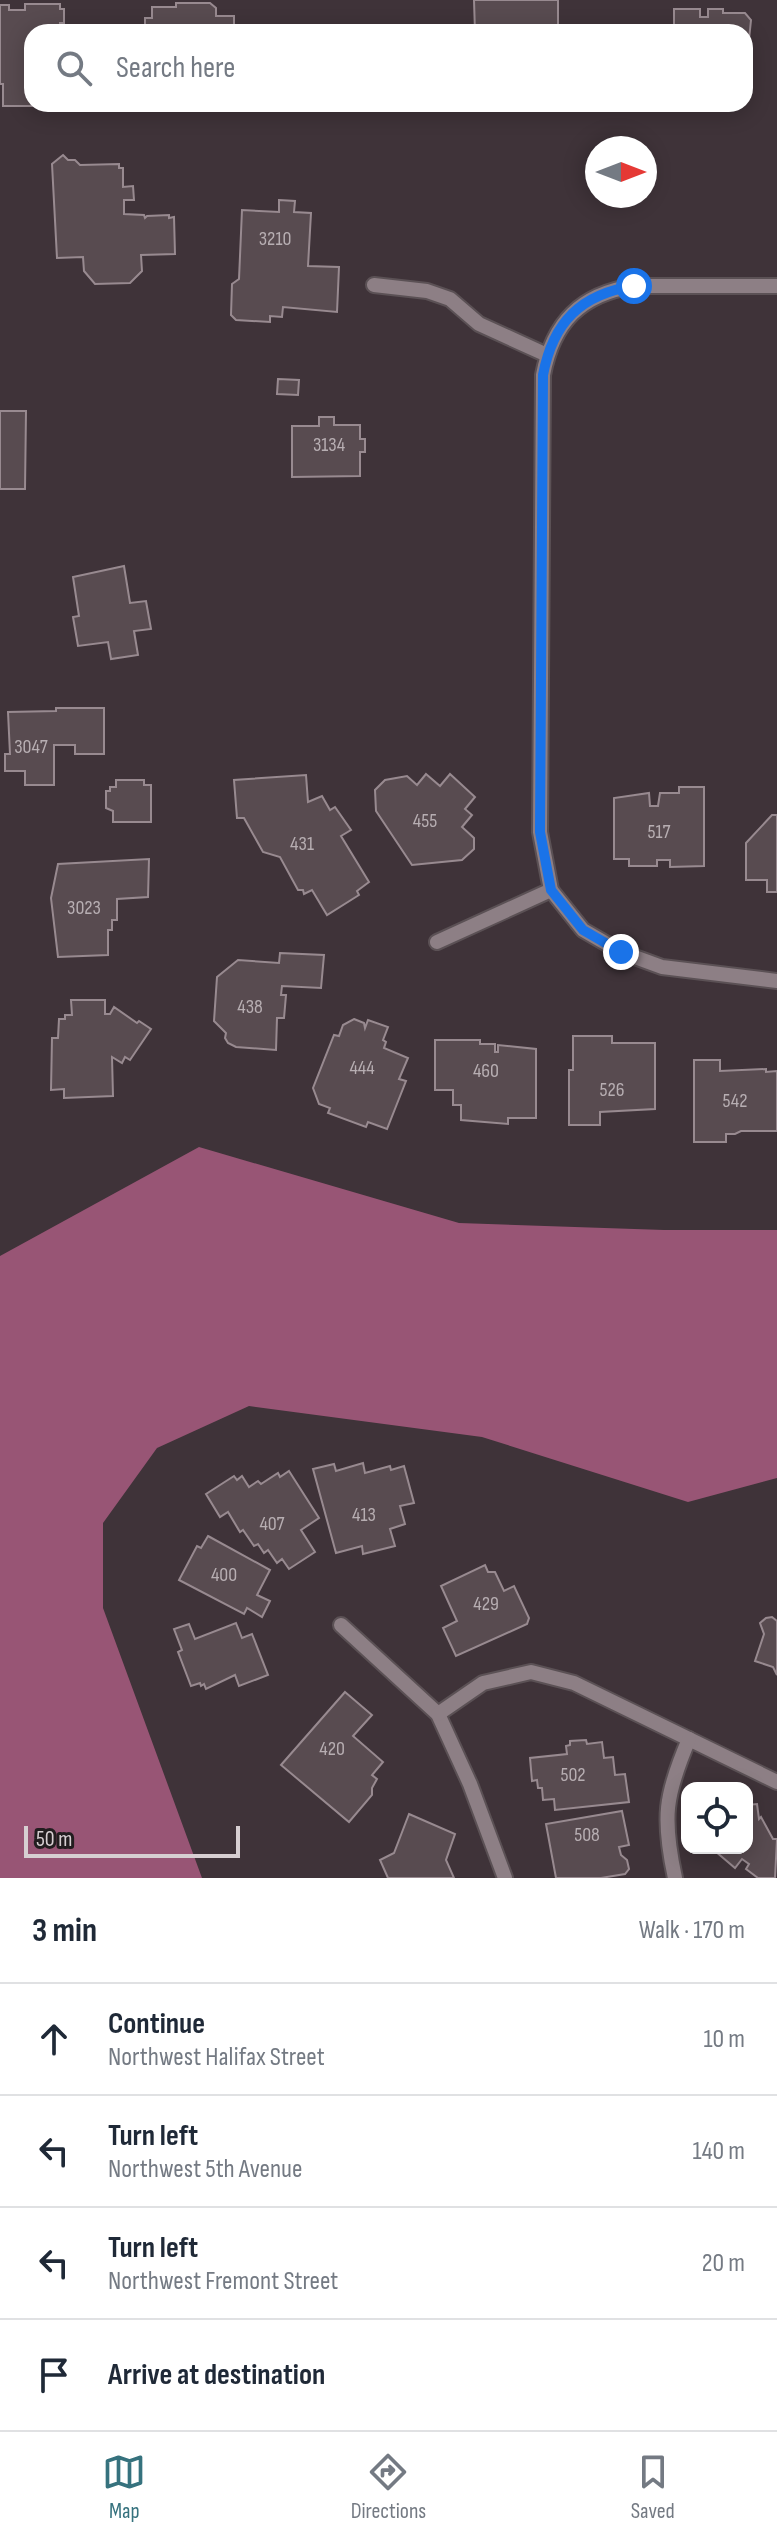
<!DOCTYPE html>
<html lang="en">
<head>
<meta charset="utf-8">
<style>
	:root { --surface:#fff; --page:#f2f2f3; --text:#1f2937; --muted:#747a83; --line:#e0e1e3; --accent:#36727e }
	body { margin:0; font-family:"Sofia Sans Condensed",sans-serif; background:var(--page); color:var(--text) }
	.controls { position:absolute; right:24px; bottom:24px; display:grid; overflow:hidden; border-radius:16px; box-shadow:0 4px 20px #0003 }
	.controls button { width:72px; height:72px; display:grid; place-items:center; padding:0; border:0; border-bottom:2px solid var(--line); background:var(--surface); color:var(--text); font:40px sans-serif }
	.compass { position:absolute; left:585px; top:136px; width:72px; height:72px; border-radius:50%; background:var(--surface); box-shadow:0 4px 20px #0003; rotate:90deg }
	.scale { position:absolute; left:24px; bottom:20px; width:216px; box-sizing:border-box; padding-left:8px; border:4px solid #d7cfd2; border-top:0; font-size:22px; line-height:28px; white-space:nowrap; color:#d7cfd2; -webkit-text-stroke:6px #221d1f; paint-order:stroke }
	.stop { position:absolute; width:24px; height:24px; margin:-18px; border:6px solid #1a73e8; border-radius:50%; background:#fff }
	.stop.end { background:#1a73e8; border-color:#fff; box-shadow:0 2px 8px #0008 }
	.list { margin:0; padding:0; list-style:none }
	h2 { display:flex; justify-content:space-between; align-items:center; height:104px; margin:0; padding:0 32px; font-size:34px }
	h2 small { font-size:26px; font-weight:400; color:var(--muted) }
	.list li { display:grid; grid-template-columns:52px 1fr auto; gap:24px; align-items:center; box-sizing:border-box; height:112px; padding:0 32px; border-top:2px solid var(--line) }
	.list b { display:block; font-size:30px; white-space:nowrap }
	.list p { margin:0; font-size:26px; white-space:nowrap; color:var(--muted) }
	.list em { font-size:26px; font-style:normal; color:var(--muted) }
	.icon { flex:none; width:44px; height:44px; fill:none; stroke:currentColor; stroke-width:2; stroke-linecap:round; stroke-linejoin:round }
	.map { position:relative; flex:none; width:777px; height:1878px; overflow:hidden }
	.search { position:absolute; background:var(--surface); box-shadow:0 4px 20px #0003; left:24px; right:24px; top:24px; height:88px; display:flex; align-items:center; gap:20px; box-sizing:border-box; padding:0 28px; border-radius:24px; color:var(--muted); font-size:30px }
	.sheet { height:552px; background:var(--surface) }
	nav { display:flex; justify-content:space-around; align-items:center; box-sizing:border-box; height:112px; border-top:2px solid var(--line); background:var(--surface); font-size:22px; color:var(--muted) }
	nav a { display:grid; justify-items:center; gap:4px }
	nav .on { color:var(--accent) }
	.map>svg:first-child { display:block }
	.forest { fill:#985575 }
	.building { fill:#584b50; stroke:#988a90; stroke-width:2 }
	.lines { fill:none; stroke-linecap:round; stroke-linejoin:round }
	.minor-casing { stroke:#5b5155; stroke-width:18 }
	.minor { stroke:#8d7f85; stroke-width:14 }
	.route { stroke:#1a73e8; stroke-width:10 }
	.labels { text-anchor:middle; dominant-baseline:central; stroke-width:6; stroke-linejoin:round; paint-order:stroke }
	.number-label { font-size:20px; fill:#b7aeb2 }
</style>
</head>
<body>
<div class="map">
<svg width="777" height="1878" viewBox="0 0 777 1878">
	<rect width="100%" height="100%" fill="#3f3339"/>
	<!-- forest -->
	<polygon class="forest" points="199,1147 459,1223 664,1230 777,1230 777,1478 688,1502 482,1437 249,1406 157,1448 103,1523 103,1608 202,1878 0,1878 0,1256"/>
	<!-- building -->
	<g class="building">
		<polygon points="474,0 558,0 558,32 475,32"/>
		<polygon points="176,3 210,3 216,8 216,16 234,16 234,32 145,32 145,18 152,18 152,7 176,7"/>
		<polygon points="25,4 60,4 60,9 64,9 64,23 60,23 60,32 32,32 32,104 54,106 3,106 3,84 0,84 0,5 9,5 9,10 25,10"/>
		<polygon points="674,9 700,9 700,17 708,17 708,9 723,9 723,13 745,13 751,20 747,59 745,59 745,32 674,32"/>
		<polygon points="307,25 307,31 354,32 257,32 257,26"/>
		<polygon points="63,155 68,160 75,160 80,165 119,164 119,168 123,168 123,187 133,186 134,200 124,200 124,214 144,215 145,218 147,216 169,215 169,218 174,217 175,254 141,255 142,271 130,283 95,284 84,271 83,257 57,258 52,164"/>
		<polygon points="279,200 295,201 294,212 311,213 308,266 339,267 337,312 283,307 282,317 270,316 270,322 236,320 231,315 232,284 239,279 242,210 279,212"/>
		<polygon points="278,379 299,380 298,395 277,394"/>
		<polygon points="0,411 26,411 25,489 0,489"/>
		<polygon points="319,417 334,417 334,425 360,425 360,439 365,439 365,452 360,452 360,476 292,477 292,426 319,426"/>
		<polygon points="124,566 130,603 146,601 151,629 134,631 138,655 111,659 108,642 78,646 73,617 79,616 73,577"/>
		<polygon points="56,708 104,708 104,754 75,754 75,745 54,745 54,785 25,785 25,771 5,771 5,754 10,754 8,712 56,711"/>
		<polygon points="426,774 440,786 450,774 475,797 465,809 472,815 462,827 474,838 474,849 462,860 412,865 376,811 375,790 385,780 407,776 417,785"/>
		<polygon points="306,775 308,802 322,796 330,810 335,807 351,830 341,836 369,882 357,891 359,895 327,915 312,890 304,894 303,890 298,890 280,857 263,852 244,818 237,818 234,780"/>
		<polygon points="116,780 144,780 144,785 151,785 151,822 113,822 113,811 106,808 106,791 110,791 110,787 116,787"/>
		<polygon points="679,787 704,787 704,866 670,867 670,860 657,860 657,866 629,866 629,859 614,859 614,798 649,793 650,806 658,806 660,793 679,793"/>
		<polygon points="772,815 777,815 777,892 767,892 767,880 746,880 746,843"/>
		<polygon points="149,859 148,897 117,899 117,920 112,920 112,930 108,930 108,955 58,957 51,898 58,864"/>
		<polygon points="280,953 324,955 321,988 282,986 281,995 286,995 284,1018 277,1018 276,1050 236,1047 228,1043 225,1038 226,1033 214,1021 217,977 238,960 279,963"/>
		<polygon points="71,1000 105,1000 105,1014 110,1014 114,1007 137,1023 139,1021 151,1029 130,1060 125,1057 122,1063 112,1057 113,1096 64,1098 64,1089 51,1090 52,1038 58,1038 59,1019 65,1019 65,1015 72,1015"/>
		<polygon points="354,1019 364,1023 365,1028 368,1020 388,1027 383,1040 386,1042 384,1048 408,1058 399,1079 406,1081 387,1129 368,1122 366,1127 328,1113 330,1108 319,1104 313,1088 334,1035 339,1036 343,1025"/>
		<polygon points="573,1036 612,1036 612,1043 655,1043 655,1109 600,1112 600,1125 569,1125 569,1070 573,1070"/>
		<polygon points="435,1040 480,1040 480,1044 495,1044 495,1052 498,1052 498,1045 536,1049 536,1118 508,1118 508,1124 461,1120 461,1105 453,1105 453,1090 435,1090"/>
		<polygon points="694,1060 720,1060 720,1071 766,1069 766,1072 777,1071 777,1131 741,1131 735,1134 726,1134 726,1142 694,1142"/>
		<polygon points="363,1463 365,1473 390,1466 391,1470 404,1466 414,1503 400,1506 405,1524 390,1529 395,1546 363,1554 362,1546 336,1553 313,1469 334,1464 336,1471"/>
		<polygon points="289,1471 319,1518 301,1530 315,1552 289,1569 282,1559 277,1563 268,1550 264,1553 258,1544 254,1546 243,1530 240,1532 228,1512 220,1517 206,1494 234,1476 237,1480 242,1476 249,1487 258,1481 261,1484 278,1473 280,1477"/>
		<polygon points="208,1536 270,1570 257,1595 270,1601 262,1617 247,1608 244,1614 179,1580 197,1546 201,1548"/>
		<polygon points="485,1565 488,1572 495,1572 504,1591 514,1586 529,1618 527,1624 456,1656 443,1628 457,1621 441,1586"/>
		<polygon points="772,1617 777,1621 777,1675 773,1667 755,1661 764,1634 760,1623 766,1618"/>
		<polygon points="236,1623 242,1638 252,1634 268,1675 239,1686 235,1675 206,1689 204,1684 201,1686 200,1683 191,1686 178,1652 182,1650 174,1629 189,1624 195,1639"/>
		<polygon points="345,1692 372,1715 353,1736 383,1762 372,1775 377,1779 372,1788 372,1795 349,1822 281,1765"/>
		<polygon points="586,1740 587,1744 602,1742 604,1758 613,1757 615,1775 625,1774 629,1802 555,1810 554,1799 543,1800 542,1788 538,1788 537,1780 532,1781 530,1758 567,1754 566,1746 570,1745 570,1741"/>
		<polygon points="757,1804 759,1819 761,1817 773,1839 777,1839 775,1878 758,1878 746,1869 749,1864 742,1859 735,1868 715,1851 715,1848 747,1848 747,1805"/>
		<polygon points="622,1811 629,1845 619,1847 621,1855 627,1860 629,1869 625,1874 601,1878 556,1878 546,1824"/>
		<polygon points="409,1814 455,1834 446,1860 454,1878 388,1878 380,1860 394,1853"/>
	</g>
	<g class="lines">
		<!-- minor casing -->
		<g class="minor-casing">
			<g id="minor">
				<polyline points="374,285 427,291 450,299 479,324 547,355"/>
				<path d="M777,286H634C581,294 553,322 543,375L540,832L551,890L583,930L621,952L662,967L777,981"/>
				<polyline points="437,942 551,890"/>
				<polyline points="341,1625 438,1714 470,1784 505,1878"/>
				<polyline points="438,1714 483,1683 531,1672 574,1683 777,1782"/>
				<path d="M675,1878C662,1818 665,1795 689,1739"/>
			</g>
		</g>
		<!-- minor -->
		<use href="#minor" class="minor"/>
	</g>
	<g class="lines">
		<!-- route -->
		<path class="route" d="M621,952L583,930L551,890L540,832L543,375C553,322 581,294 634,286"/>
	</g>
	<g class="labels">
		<!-- number labels -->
		<g class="number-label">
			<text x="275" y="239">3210</text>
			<text x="329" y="445">3134</text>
			<text x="31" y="747">3047</text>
			<text x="425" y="821">455</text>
			<text x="659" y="832">517</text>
			<text x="302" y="844">431</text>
			<text x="84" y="908">3023</text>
			<text x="250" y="1007">438</text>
			<text x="362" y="1068">444</text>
			<text x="486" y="1071">460</text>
			<text x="612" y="1090">526</text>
			<text x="735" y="1101">542</text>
			<text x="364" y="1515">413</text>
			<text x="272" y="1524">407</text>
			<text x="224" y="1575">400</text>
			<text x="486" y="1604">429</text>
			<text x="332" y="1749">420</text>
			<text x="573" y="1775">502</text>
			<text x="587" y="1835">508</text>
		</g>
	</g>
</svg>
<div class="controls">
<button><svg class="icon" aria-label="locate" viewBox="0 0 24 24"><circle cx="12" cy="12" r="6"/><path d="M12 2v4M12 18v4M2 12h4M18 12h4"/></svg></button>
</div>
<svg class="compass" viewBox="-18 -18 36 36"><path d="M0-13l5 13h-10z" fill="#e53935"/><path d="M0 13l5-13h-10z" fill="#747a83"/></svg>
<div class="scale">50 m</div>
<div class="stop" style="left:634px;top:286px"></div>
<div class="stop end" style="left:621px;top:952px"></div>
<div class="search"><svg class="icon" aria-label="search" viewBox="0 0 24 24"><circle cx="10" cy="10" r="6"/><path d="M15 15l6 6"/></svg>Search here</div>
</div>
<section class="sheet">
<h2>3 min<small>Walk · 170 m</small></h2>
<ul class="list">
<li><svg class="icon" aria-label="ahead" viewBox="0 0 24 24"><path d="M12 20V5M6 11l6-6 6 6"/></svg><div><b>Continue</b><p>Northwest Halifax Street</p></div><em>10 m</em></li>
<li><svg class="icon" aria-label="left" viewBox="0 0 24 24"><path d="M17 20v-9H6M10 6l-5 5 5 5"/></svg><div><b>Turn left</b><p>Northwest 5th Avenue</p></div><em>140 m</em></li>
<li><svg class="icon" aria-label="left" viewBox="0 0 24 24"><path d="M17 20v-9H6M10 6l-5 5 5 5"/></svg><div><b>Turn left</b><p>Northwest Fremont Street</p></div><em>20 m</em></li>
<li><svg class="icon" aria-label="arrive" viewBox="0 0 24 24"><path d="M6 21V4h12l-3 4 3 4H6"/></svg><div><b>Arrive at destination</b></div></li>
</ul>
</section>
<nav>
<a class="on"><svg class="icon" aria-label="map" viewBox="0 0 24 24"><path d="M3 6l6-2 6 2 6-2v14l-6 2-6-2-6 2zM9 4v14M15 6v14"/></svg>Map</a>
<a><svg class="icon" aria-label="directions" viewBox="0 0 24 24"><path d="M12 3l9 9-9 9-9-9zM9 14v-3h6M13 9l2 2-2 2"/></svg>Directions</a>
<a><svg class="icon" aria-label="saved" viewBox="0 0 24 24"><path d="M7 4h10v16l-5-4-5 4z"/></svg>Saved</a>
</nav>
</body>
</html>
